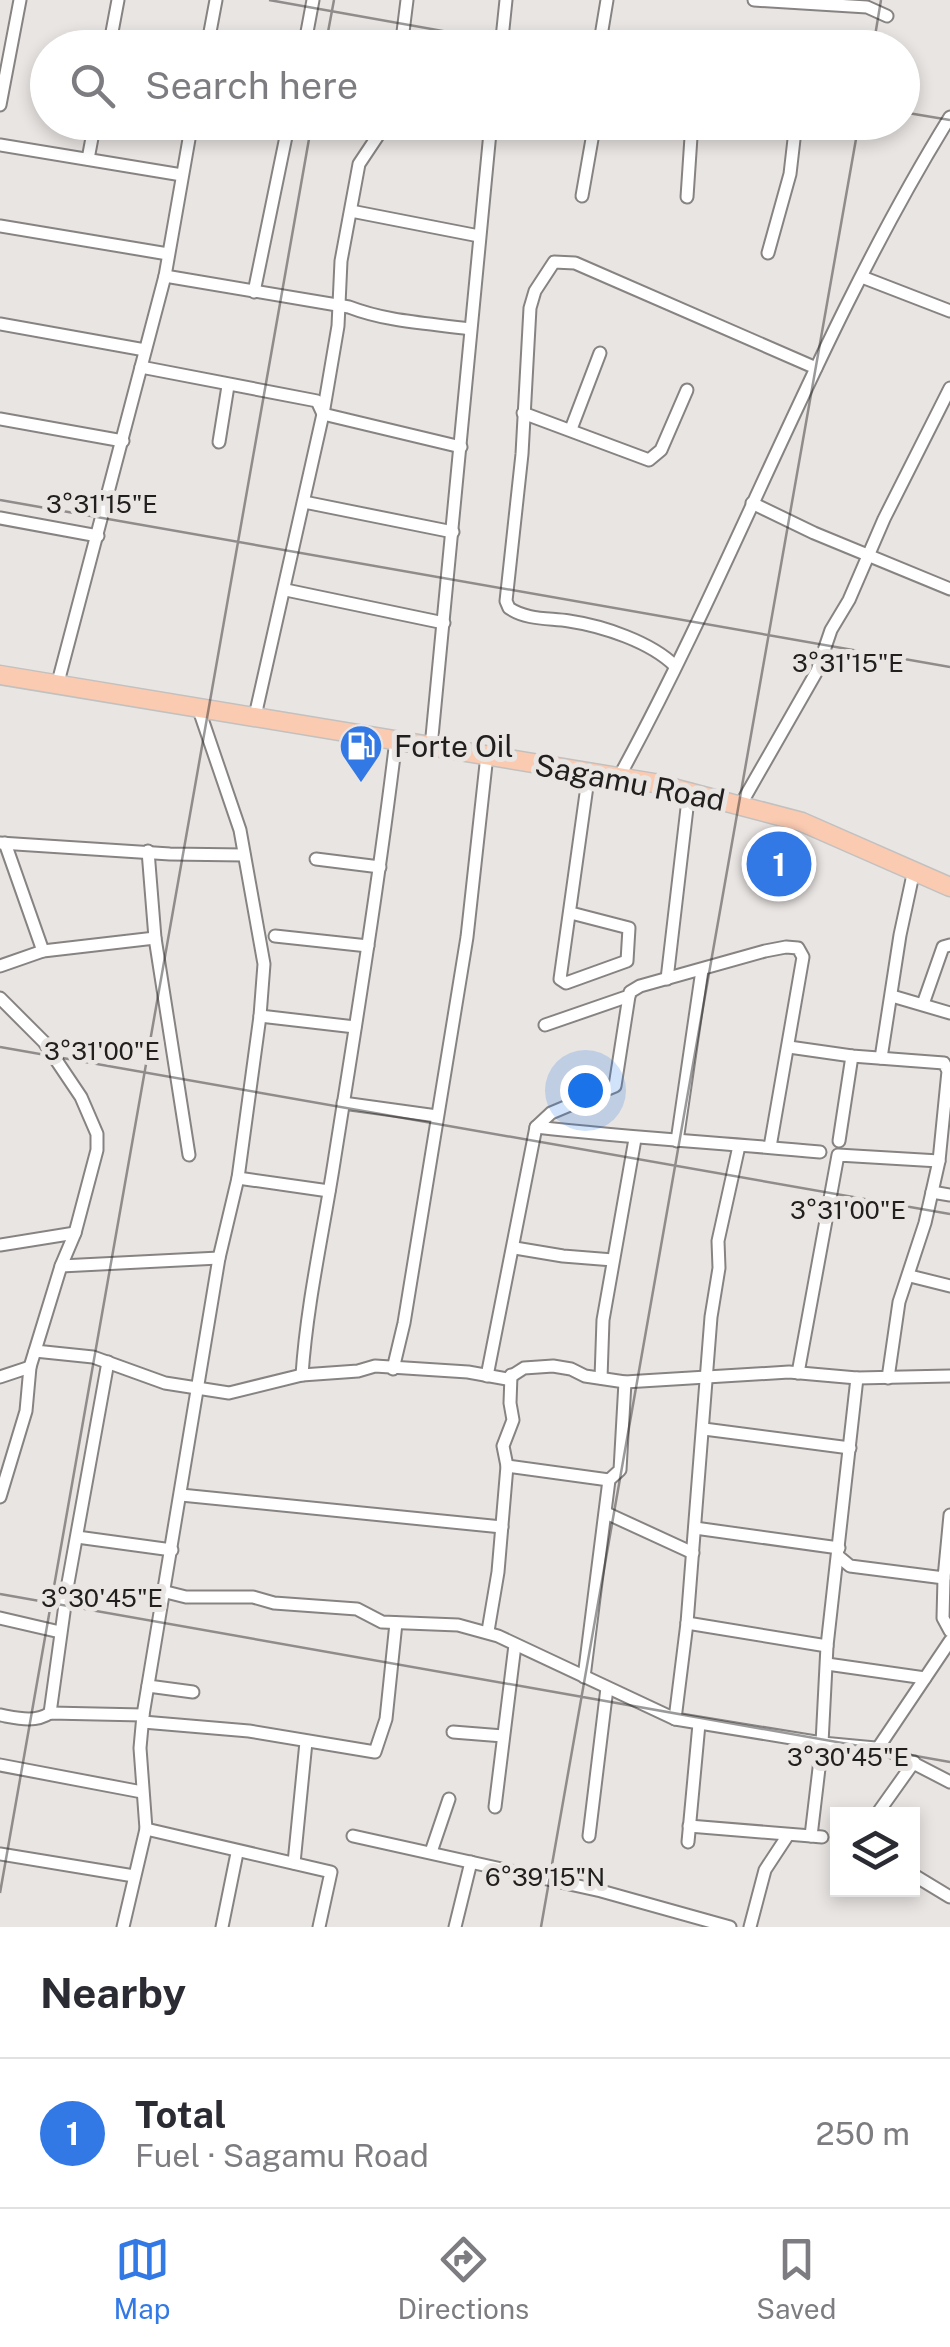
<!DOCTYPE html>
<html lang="en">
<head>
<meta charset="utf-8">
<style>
	:root { --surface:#fff; --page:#f2f2f3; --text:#2b2b33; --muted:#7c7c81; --line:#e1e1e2; --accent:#3279e6 }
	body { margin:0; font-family:"Public Sans",sans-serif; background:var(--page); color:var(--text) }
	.controls { position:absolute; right:30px; bottom:30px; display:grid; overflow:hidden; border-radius:0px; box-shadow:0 5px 15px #0003 }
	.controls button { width:90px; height:90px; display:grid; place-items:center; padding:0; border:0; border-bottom:2px solid var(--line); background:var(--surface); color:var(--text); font:50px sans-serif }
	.you { position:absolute; left:585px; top:1090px; width:35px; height:35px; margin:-25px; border:8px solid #fff; border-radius:50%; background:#1a73e8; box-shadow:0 0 0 15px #1a73e833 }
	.badge { display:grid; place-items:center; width:65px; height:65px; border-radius:50%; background:var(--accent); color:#fff; font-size:32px; font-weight:700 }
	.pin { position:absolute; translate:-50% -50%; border:5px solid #fff; box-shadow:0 2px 10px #0006 }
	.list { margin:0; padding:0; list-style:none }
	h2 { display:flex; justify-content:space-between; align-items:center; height:130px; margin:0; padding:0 40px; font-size:42px }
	h2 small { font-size:32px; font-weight:400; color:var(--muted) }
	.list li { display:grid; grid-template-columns:65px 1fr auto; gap:30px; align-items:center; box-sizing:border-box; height:150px; padding:0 40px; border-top:2px solid var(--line) }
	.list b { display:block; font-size:38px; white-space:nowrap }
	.list p { margin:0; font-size:32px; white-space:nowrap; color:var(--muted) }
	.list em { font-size:32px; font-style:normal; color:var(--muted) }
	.icon { flex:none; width:55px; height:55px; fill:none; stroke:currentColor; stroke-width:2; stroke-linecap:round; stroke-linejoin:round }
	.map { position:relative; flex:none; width:950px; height:1927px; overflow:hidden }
	.search { position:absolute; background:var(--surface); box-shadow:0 5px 15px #0003; left:30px; right:30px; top:30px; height:110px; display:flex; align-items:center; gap:25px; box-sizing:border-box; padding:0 35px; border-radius:55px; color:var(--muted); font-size:38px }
	.sheet { height:280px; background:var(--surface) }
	nav { display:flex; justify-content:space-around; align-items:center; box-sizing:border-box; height:140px; border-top:2px solid var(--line); background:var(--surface); font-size:28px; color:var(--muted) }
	nav a { display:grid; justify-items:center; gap:5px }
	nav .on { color:var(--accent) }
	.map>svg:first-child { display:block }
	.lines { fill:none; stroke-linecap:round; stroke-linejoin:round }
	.minor-casing { stroke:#878382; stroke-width:15 }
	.highway-casing { stroke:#c1c1c0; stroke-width:21 }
	.minor { stroke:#fff; stroke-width:11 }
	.highway { stroke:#facab1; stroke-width:18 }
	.ticks { fill:none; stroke:#21201f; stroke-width:2.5; stroke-opacity:0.45 }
	.labels { text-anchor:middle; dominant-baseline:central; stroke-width:10; stroke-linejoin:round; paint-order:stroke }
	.poi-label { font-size:30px; fill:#21201f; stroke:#e9e5e3; text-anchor:start }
	.street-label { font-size:30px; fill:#21201f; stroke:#e9e5e3 }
	.ticks-label { font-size:25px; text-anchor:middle; fill:#21201f; stroke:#e9e5e3; stroke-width:10; stroke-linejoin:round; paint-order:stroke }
</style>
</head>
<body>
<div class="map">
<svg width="950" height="1927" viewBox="0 0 950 1927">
	<rect width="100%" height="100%" fill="#e9e5e3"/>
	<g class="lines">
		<!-- minor casing -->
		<g class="minor-casing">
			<g id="minor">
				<polyline points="754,0 867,7 887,16"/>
				<polyline points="109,48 118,0"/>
				<polyline points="207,48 216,0"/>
				<polyline points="304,48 313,0"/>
				<polyline points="401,48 407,0"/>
				<polyline points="501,48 506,0"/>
				<polyline points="599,48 607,0"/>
				<polyline points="0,105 20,0"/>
				<polyline points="0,145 182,175"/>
				<polyline points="88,159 95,122"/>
				<polyline points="582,196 595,122"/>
				<polyline points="687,197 692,122"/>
				<polyline points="351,211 479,236"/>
				<polyline points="0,226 168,254"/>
				<polyline points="768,253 790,174 796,122"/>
				<path d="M165,276L349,307C388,322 428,323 470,329"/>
				<polyline points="862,277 950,311"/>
				<polyline points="254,292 289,122"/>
				<polyline points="0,324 145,350"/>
				<polyline points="141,367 312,400 317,401 323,414 461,447"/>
				<polyline points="523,413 649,460 661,450 687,390"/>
				<polyline points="0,419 123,441"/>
				<polyline points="571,429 600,353"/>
				<polyline points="219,442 228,386"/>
				<polyline points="304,502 453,532"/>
				<polyline points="752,503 814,533 950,589"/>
				<polyline points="0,518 98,536"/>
				<polyline points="286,590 444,623"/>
				<path d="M675,666C651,642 603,626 569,621C548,618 527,620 509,608L506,601L522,454L530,308L535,291L554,262L575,263L816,368"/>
				<polyline points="57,686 165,276 192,122"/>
				<polyline points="255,716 323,414 338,326 341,261 359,164 387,122"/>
				<polyline points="431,747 491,122"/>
				<path d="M619,777C737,561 820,327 950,117"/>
				<polyline points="741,804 817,671 831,630 849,600 884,519 950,388"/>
				<polyline points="0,843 170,854 244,855"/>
				<polyline points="5,843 43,951"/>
				<polyline points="148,851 155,938 189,1155"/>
				<polyline points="316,859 380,867"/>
				<polyline points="571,913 629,928 627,961 566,983 560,979 589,772"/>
				<polyline points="275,936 368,946"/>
				<polyline points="0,966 43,951 155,938"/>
				<polyline points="667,979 689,791"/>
				<polyline points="892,996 950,1013"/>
				<polyline points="0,998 44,1042 81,1097 97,1134 97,1150 75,1233 61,1266 30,1367 26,1411 0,1497"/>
				<polyline points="923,1004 943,947 950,945"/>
				<polyline points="260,1016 355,1027"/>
				<polyline points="545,1025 629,996 630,992 640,986 765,951 786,947 798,948 803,957 770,1147"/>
				<polyline points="789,1047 852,1056 944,1063 948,1071 939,1161 925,1223 899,1302 888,1378"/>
				<polyline points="881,1058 900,935 914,870"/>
				<polyline points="343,1103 437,1116"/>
				<path d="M536,1127C631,1138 725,1143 820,1152"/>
				<polyline points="677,1141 702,970"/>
				<polyline points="839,1141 852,1056"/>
				<polyline points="238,1178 329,1191"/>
				<polyline points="932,1192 950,1195"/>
				<polyline points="0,1245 75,1233"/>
				<polyline points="515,1248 563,1256 613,1260"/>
				<polyline points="61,1266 219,1258"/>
				<polyline points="910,1276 950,1286"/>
				<polyline points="35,1351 93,1357 165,1383 229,1393 302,1375 358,1371 375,1366 468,1372 507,1379 524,1368 553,1366 571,1369 585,1376 625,1382 789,1372 857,1378 950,1376"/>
				<polyline points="393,1369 404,1323 467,937 487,755"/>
				<polyline points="798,1373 838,1155 939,1161"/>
				<path d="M302,1375C307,1301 324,1229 335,1156C357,1018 379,880 396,740"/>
				<polyline points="487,1376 536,1127 551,1113 615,1086 629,996"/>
				<polyline points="0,1377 30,1367"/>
				<polyline points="601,1378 603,1320 635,1139"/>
				<polyline points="704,1429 850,1448"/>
				<polyline points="507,1466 609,1480"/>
				<polyline points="181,1495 502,1527"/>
				<polyline points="606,1513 693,1553"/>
				<polyline points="695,1528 839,1548"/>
				<polyline points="77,1537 172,1550"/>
				<polyline points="838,1556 850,1566 944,1578 950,1515"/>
				<polyline points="944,1578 943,1618 950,1631"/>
				<polyline points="166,1592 186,1597 253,1597 274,1603 357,1609 382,1622 458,1625 498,1636 675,1719 822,1743 886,1749 950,1782"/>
				<polyline points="0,1618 60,1632"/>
				<polyline points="687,1623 827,1646"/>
				<polyline points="488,1631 498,1572 507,1466 503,1446 513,1420 510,1403 511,1375"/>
				<polyline points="827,1664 925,1678"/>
				<polyline points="584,1677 609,1480 620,1470 625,1382"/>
				<polyline points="148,1686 193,1692"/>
				<polyline points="50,1713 68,1583 108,1362"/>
				<path d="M0,1715C17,1718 35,1723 50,1713L143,1715"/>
				<polyline points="675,1719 687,1623 711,1317 719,1268 718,1241 739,1146"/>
				<polyline points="143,1722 249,1731 375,1752 386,1719 396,1623"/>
				<polyline points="453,1732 503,1736"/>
				<polyline points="878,1748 950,1641"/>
				<polyline points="0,1765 142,1792"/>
				<polyline points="495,1807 515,1645"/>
				<polyline points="877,1814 914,1762"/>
				<polyline points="689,1826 811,1836"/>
				<polyline points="146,1829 331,1872 319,1927"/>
				<polyline points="353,1836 601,1891 730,1927"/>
				<polyline points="589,1836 607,1688"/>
				<polyline points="822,1837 811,1836 822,1743 827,1646 857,1378"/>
				<polyline points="688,1842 699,1724"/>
				<polyline points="431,1852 449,1799"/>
				<polyline points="0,1854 134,1876"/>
				<polyline points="294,1863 306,1742"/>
				<polyline points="912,1874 950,1897"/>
				<polyline points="123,1927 146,1829 140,1748 143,1715 219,1258 238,1178 260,1016 264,964 240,830 198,707"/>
				<polyline points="222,1927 237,1853"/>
				<polyline points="455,1927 471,1862"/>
				<polyline points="750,1927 765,1870 788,1835"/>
			</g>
		</g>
		<!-- highway casing -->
		<g class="highway-casing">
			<polyline id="highway" points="0,675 654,783 802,822 950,887"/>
		</g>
		<!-- minor -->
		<use href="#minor" class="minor"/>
		<!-- highway -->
		<use href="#highway" class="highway"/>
	</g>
	<!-- ticks -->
	<path class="ticks" d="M269,0L538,48M325,48L334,0M873,48L881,0M902,112L950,120M0,500L950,667M0,1047L950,1214M0,1594L950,1762M0,1893L312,122M541,1927L859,122"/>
	<!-- icons -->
	<defs>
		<g id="fuel-pin" transform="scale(2.25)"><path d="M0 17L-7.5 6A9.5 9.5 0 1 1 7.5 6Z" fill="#3279e6" stroke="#e9e5e3"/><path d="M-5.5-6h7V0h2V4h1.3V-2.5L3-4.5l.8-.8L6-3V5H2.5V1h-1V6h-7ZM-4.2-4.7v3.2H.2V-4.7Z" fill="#fff"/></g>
	</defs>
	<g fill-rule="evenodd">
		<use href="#fuel-pin" x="361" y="746"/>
	</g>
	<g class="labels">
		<!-- poi labels -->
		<g class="poi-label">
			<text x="394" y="746">Forte Oil</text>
		</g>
		<!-- street labels -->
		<g class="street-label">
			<text transform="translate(630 782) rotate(11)">Sagamu Road</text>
		</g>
	</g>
	<g class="ticks-label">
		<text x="102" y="513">3°31'15"E</text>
		<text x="848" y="672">3°31'15"E</text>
		<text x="102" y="1060">3°31'00"E</text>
		<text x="848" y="1219">3°31'00"E</text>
		<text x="102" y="1607">3°30'45"E</text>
		<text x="848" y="1766">3°30'45"E</text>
		<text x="545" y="1886">6°39'15"N</text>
	</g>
</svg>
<div class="controls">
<button><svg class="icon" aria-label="layers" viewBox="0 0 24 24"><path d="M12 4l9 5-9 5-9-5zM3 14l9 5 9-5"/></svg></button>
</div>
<div class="you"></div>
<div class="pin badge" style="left:779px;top:864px">1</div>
<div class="search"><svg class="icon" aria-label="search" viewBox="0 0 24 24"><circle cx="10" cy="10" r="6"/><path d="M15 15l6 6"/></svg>Search here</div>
</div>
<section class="sheet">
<h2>Nearby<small></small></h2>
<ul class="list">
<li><span class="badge">1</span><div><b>Total</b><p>Fuel · Sagamu Road</p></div><em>250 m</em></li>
</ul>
</section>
<nav>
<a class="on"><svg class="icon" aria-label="map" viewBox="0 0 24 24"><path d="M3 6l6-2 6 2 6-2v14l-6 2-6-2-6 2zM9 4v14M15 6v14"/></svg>Map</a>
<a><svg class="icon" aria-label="directions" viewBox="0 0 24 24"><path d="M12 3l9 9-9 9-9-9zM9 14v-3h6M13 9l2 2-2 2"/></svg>Directions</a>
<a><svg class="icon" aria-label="saved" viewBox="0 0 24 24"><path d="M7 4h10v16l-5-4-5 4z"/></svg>Saved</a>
</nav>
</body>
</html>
